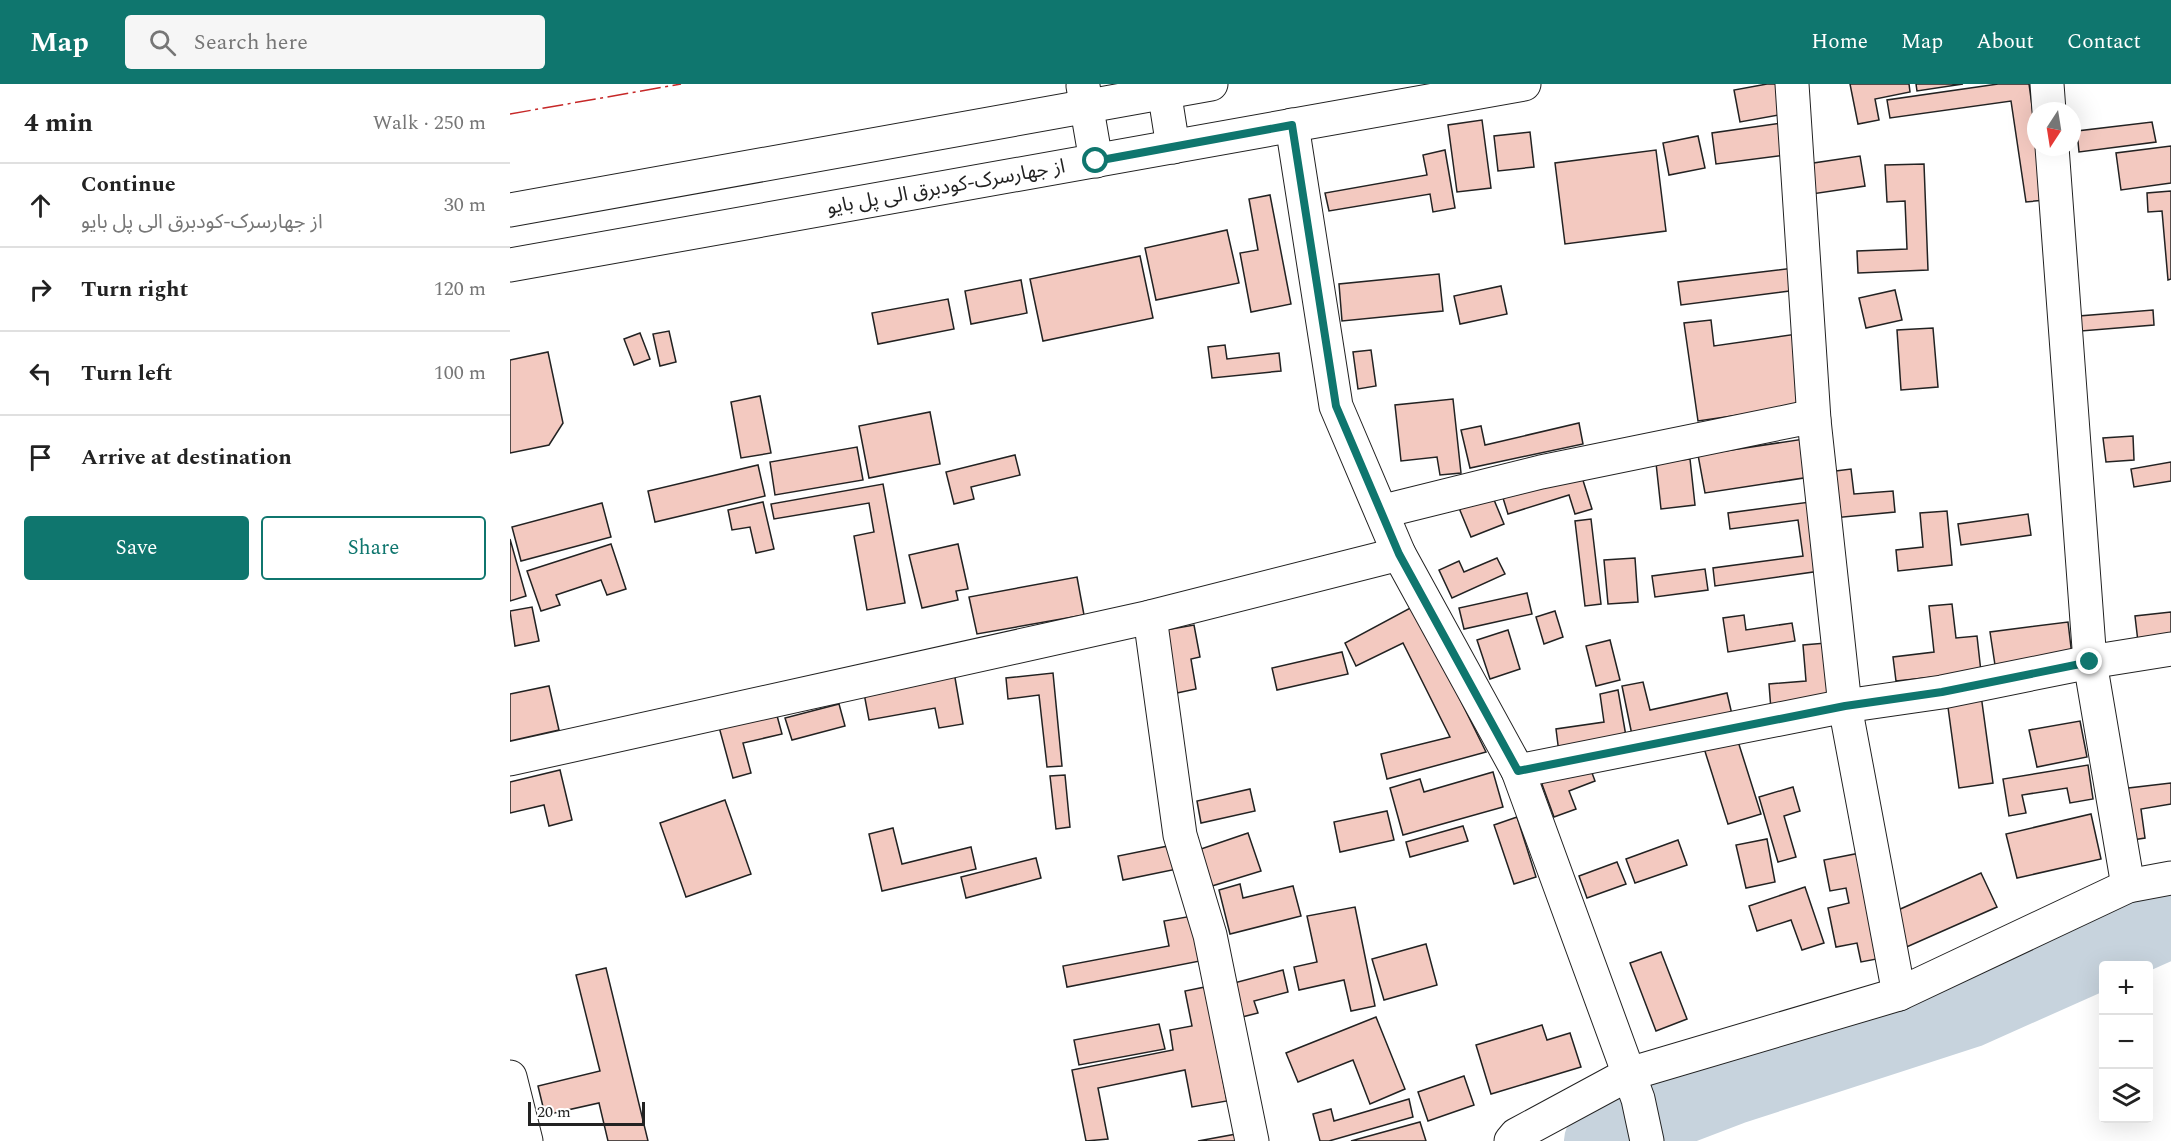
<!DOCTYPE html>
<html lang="en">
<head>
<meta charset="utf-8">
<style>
	:root { --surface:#fff; --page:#f6f6f6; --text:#222; --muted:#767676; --line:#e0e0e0; --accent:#0f766e }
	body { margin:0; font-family:Spectral,"Noto Sans Arabic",serif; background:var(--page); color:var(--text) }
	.controls { position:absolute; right:18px; bottom:18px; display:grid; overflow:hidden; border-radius:6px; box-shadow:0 6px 24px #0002 }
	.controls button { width:54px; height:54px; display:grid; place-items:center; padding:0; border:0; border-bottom:2px solid var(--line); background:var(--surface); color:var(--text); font:30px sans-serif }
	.compass { position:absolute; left:1517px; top:18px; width:54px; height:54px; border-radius:50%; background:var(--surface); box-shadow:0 6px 24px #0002; rotate:192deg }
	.scale { position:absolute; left:18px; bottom:15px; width:117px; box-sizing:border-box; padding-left:6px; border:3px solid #222; border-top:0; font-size:16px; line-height:21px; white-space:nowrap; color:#222; -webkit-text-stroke:4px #fff; paint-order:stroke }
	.stop { position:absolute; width:18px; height:18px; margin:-14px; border:4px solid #0f766e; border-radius:50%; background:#fff }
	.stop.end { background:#0f766e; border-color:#fff; box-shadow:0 2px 6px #0008 }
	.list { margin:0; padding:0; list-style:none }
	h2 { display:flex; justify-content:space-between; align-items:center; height:78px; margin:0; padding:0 24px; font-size:26px }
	h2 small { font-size:20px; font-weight:400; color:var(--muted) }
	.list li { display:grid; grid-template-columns:39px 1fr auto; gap:18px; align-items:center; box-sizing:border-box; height:84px; padding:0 24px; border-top:2px solid var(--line) }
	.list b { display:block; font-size:22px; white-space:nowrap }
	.list p { margin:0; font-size:20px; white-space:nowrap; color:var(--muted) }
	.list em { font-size:20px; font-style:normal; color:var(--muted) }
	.actions { display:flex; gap:12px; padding:18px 24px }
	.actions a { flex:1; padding:14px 0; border:2px solid var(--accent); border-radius:6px; text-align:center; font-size:21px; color:var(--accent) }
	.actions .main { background:var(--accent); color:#fff }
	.icon { flex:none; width:33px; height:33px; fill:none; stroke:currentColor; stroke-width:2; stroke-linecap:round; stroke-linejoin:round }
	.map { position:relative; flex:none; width:1661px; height:1057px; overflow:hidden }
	header { display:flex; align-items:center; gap:36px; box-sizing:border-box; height:84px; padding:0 30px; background:var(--accent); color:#fff }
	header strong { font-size:28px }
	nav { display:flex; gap:33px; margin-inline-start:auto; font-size:21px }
	.search { width:420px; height:54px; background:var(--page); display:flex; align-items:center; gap:15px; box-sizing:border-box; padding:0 21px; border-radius:6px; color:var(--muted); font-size:22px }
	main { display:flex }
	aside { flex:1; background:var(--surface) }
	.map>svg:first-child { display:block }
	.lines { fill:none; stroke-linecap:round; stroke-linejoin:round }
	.river { stroke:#c7d3dd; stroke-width:70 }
	.building { fill:#f3c9c0; stroke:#222; stroke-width:1.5 }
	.minor-casing { stroke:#222; stroke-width:35 }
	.minor { stroke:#fff; stroke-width:33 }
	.power { stroke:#c62828; stroke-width:1.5; stroke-dasharray:21 4.5 3 4.5; stroke-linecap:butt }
	.route { stroke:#0f766e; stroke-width:8 }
	.labels { text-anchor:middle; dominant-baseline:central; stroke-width:4.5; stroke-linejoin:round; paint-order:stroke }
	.street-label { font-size:20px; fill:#222; stroke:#fff }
</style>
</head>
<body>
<header>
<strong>Map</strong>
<div class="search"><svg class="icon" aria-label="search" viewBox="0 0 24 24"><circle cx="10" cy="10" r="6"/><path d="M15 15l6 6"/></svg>Search here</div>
<nav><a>Home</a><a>Map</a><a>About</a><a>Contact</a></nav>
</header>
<main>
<aside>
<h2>4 min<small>Walk · 250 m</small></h2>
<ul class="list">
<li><svg class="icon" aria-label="ahead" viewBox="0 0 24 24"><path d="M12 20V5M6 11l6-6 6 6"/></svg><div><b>Continue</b><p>از جهارسرک-کودبرق الی پل بایو</p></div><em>30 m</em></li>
<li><svg class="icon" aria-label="right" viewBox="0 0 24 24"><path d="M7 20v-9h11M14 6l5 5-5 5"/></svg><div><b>Turn right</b></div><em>120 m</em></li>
<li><svg class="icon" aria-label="left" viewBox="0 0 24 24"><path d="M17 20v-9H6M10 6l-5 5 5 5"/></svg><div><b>Turn left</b></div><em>100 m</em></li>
<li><svg class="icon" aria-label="arrive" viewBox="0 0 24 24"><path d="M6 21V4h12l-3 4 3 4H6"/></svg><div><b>Arrive at destination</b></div></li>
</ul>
<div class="actions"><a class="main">Save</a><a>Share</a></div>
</aside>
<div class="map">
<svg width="1661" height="1057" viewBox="0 0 1661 1057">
	<rect width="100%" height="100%" fill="#fff"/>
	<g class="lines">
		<!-- river -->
		<polyline class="river" points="1089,1057 1222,1006 1459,929 1661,839"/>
	</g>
	<!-- building -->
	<g class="building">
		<polygon points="1257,0 1269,0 1274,30 1230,38 1224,6"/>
		<polygon points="1340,0 1399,0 1400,8 1365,15 1369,36 1348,40"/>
		<polygon points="1406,0 1453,0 1407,7"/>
		<polygon points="1488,0 1519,0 1535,116 1516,118 1501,17 1380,34 1377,16"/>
		<polygon points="972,36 981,104 947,108 938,41"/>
		<polygon points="1642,38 1646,58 1569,68 1567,47"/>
		<polygon points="1272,39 1276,71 1206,80 1202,49"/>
		<polygon points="1020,48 1024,83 988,87 984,52"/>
		<polygon points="1188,52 1195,84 1159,91 1153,59"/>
		<polygon points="1661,62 1661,99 1611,106 1606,69"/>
		<polygon points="935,66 945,124 923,128 920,110 819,127 815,109 917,91 913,71"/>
		<polygon points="1146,66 1156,147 1055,160 1045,79"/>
		<polygon points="1350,72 1355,102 1302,110 1297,80"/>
		<polygon points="1414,80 1418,186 1348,189 1347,167 1397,165 1395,117 1377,118 1375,81"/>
		<polygon points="1661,107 1661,195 1658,196 1652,127 1638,128 1637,109"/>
		<polygon points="760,111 781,220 741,228 730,169 748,166 739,115"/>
		<polygon points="717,146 729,199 646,216 635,164"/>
		<polygon points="630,172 643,234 533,257 520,195"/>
		<polygon points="1284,184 1287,206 1171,221 1168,198"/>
		<polygon points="929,190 933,227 832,237 829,200"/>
		<polygon points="511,196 517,229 461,240 455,207"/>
		<polygon points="991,202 997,230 950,240 944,212"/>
		<polygon points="1385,206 1392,236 1356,244 1349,214"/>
		<polygon points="438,215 444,245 368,260 362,229"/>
		<polygon points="1643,226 1644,241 1571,247 1569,232"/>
		<polygon points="1201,236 1204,262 1287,250 1298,321 1188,337 1174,239"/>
		<polygon points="1423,244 1428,303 1391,306 1387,246"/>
		<polygon points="159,247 166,278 150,282 143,250"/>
		<polygon points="130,249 140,275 124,281 114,255"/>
		<polygon points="715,261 717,275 769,269 771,287 702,294 698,263"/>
		<polygon points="861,266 866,302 848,305 843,268"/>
		<polygon points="38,268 53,339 39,361 0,369 0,276"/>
		<polygon points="250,312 261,369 231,374 221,318"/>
		<polygon points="943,315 951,389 930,391 927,373 891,377 885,321"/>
		<polygon points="420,328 430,380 359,394 349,342"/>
		<polygon points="1069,339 1073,360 960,384 951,346 971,342 975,361"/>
		<polygon points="1623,352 1624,376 1596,378 1593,354"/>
		<polygon points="1294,355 1300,393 1195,409 1188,371"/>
		<polygon points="347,363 353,396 265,411 260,378"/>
		<polygon points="505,371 510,391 461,403 464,415 444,420 436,388"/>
		<polygon points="1180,375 1185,421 1151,425 1146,379"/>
		<polygon points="1661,378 1661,397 1624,403 1621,385"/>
		<polygon points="248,381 255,412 145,438 138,407"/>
		<polygon points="1341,385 1344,410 1383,407 1385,428 1323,434 1318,388"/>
		<polygon points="1071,390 1082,425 1065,430 1059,411 998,430 993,414"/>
		<polygon points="373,400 395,519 357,526 344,452 364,448 359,419 264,435 261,420"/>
		<polygon points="982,411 994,440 961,453 949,424"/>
		<polygon points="253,418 264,465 246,469 240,443 222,446 218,426"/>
		<polygon points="1300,418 1310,487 1205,502 1203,484 1293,472 1288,436 1220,445 1218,429"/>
		<polygon points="92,419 101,453 11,477 2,443"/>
		<polygon points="1437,427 1442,481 1388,487 1386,466 1413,463 1410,429"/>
		<polygon points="1518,430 1521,451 1451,461 1448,440"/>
		<polygon points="1081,435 1091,520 1075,522 1065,437"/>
		<polygon points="0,455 16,512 0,517"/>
		<polygon points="101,460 116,505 97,511 91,496 46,511 50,521 31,527 17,487"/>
		<polygon points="448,460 458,505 446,507 448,516 412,524 399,471"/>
		<polygon points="987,474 995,490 942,514 929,486 949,477 954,488"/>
		<polygon points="1125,474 1128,518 1098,520 1094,476"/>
		<polygon points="1195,485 1198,506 1145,513 1142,492"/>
		<polygon points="567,493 574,531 467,550 459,513"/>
		<polygon points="1017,509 1022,530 954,545 949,524"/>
		<polygon points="1442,520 1446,554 1467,552 1471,588 1386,597 1383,573 1424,568 1419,522"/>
		<polygon points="904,522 976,668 877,695 871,670 940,653 893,559 846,582 835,559"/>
		<polygon points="22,523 29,557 5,562 0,527"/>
		<polygon points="1045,527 1053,553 1034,560 1026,533"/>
		<polygon points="1661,528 1661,554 1628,558 1625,532"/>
		<polygon points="1234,531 1236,546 1282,539 1285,557 1218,568 1213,534"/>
		<polygon points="1558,538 1562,572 1485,581 1480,548"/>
		<polygon points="684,541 690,573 681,575 686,605 662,610 650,547"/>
		<polygon points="998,546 1010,585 980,595 967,556"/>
		<polygon points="1100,556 1110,596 1086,602 1076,562"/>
		<polygon points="1316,559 1321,621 1261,626 1259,600 1296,597 1293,561"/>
		<polygon points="832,568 838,590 767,606 762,584"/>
		<polygon points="444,588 453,640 429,644 425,624 359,636 353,604"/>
		<polygon points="543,589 552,682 537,683 529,611 498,615 496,594"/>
		<polygon points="1133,598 1140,626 1217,609 1223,635 1123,656 1112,602"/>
		<polygon points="39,602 49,646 0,657 0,610"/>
		<polygon points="1108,606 1117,658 1049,669 1046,645 1094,638 1090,610"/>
		<polygon points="1471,611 1483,699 1449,704 1437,616"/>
		<polygon points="329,620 335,642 282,656 275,634"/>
		<polygon points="266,628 272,650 233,659 241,689 223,694 209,643"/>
		<polygon points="1570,637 1577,673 1527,683 1519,646"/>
		<polygon points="1226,651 1251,730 1218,740 1193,661"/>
		<polygon points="1078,678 1085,697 1059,707 1066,725 1044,733 1029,692"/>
		<polygon points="1578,681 1583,715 1560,719 1557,704 1512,711 1516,729 1499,732 1493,695"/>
		<polygon points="50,686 62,736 39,742 34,721 0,729 0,698"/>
		<polygon points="983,688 993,723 893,751 880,704 910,695 914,708"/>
		<polygon points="555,691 560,743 546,745 540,692"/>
		<polygon points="1661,699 1661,720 1631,725 1635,754 1616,757 1610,705"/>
		<polygon points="1283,703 1290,727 1274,732 1286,773 1268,778 1249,713"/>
		<polygon points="740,705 745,727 691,739 687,717"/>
		<polygon points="215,716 241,790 176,813 150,739"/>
		<polygon points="877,727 884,756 830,768 824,738"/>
		<polygon points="1581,730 1591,775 1507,794 1496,750"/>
		<polygon points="1007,733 1026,793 1004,800 984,741"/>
		<polygon points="953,742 958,757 900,773 896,758"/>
		<polygon points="383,744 392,780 461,763 466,785 372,807 359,750"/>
		<polygon points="738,749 751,787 702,802 691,765"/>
		<polygon points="1257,755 1265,798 1236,804 1226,761"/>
		<polygon points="1168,756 1177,781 1125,799 1116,775"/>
		<polygon points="668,760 672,784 613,796 608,772"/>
		<polygon points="1350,769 1372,874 1351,878 1347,859 1326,863 1318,824 1339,819 1336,804 1320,807 1314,776"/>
		<polygon points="526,774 531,794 456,814 451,793"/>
		<polygon points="1107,778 1116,800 1077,814 1069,792"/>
		<polygon points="1471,789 1487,823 1392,865 1377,831"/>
		<polygon points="730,800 733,814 783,802 791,832 720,850 709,806"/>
		<polygon points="1295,803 1314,859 1292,866 1281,836 1247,847 1239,822"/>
		<polygon points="845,823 865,922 841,927 834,896 789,906 784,883 807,878 797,832"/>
		<polygon points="682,832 690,877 557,903 553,882 659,862 654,837"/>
		<polygon points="916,860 927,901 874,916 862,875"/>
		<polygon points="1151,868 1177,935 1146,947 1120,879"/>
		<polygon points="96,884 138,1057 98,1057 89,1019 35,1031 28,1002 90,987 66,891"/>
		<polygon points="773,886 778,908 744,917 748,929 732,933 724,899"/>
		<polygon points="695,903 717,1017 682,1023 675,986 588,1004 598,1055 576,1057 562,986 663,966 660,946 682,942 675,907"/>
		<polygon points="866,933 895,1005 860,1020 843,976 788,998 776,969"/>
		<polygon points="649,940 655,965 569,981 564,956"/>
		<polygon points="1032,941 1037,956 1060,949 1071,983 981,1010 966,961"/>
		<polygon points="954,992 964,1021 918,1037 908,1008"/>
		<polygon points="899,1015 903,1033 819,1057 810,1057 803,1030 821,1025 824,1037"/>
		<polygon points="910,1038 916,1057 841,1057"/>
		<polygon points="732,1049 733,1057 688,1057"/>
	</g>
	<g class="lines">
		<!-- minor casing -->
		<g class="minor-casing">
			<g id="minor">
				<polyline points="653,0 663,63"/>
				<polyline points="1282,0 1304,336 1335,622 1389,910"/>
				<polyline points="1537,0 1539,27"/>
				<polyline points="573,2 586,77"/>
				<polyline points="782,41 826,322 889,470 1008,687 1128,1015 1137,1057"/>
				<polyline points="1542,63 1580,578 1618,802"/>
				<polyline points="0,126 701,0"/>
				<polyline points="0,181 1014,0"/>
				<polyline points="872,429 882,425 1031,388 1290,335 1304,336"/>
				<polyline points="640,533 670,751 700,851 742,1057"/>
				<polyline points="0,675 640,533 889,470"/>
				<polyline points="1008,687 1335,622 1432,608 1580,578 1661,565"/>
				<polyline points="0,993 16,1057"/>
				<polyline points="1001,1057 1006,1051 1119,990 1389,910 1618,802 1661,794"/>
			</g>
		</g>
		<!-- minor -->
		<use href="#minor" class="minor"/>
		<!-- power -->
		<polyline class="power" points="0,30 171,0"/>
	</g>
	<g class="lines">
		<!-- route -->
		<polyline class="route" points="586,77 782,41 826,322 889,470 1008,687 1335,622 1432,608 1580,578"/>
	</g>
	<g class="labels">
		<!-- street labels -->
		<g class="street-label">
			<text transform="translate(436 103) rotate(-10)">از جهارسرک-کودبرق الی پل بایو</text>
		</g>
	</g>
</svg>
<div class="controls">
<button>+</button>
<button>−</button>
<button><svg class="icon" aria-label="layers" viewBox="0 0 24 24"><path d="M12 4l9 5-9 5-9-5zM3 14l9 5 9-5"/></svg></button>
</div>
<svg class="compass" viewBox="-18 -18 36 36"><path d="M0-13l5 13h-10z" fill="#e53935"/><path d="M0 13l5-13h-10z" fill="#767676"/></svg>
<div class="scale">20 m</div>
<div class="stop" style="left:586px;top:77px"></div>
<div class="stop end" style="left:1580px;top:578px"></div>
</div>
</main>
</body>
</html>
